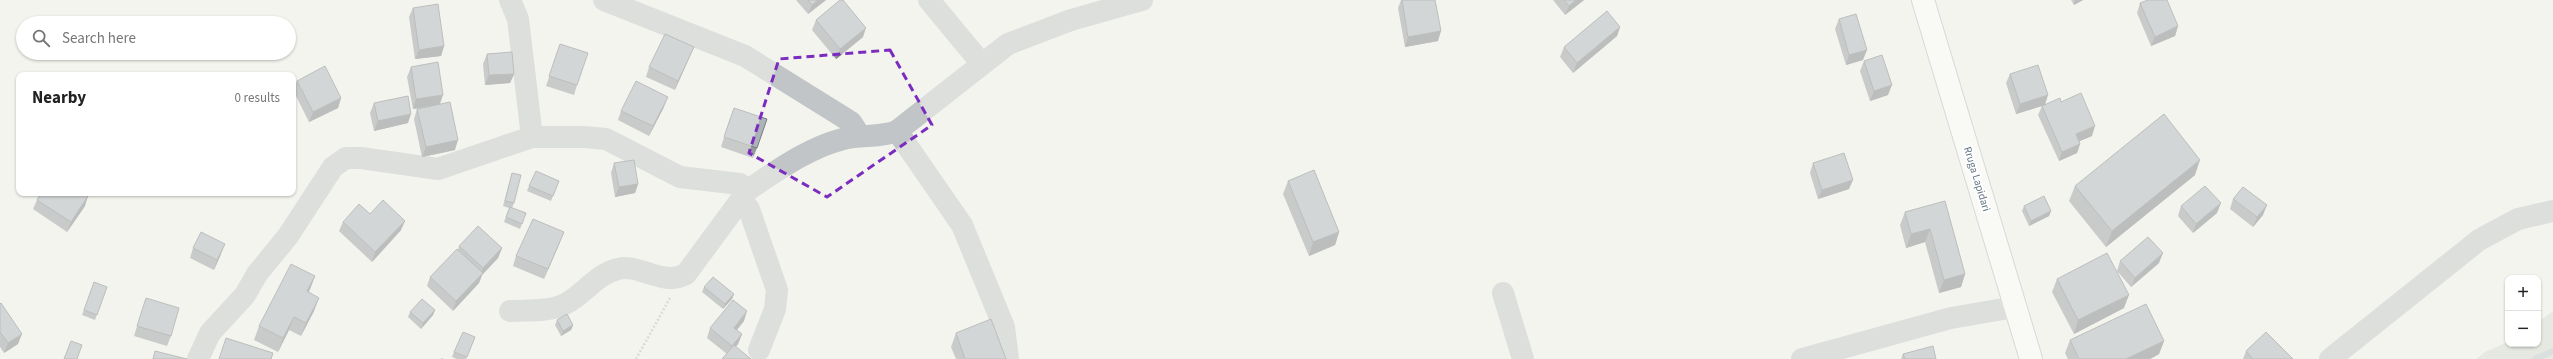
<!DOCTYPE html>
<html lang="en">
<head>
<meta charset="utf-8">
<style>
	:root { --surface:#fff; --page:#f6f6f6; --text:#222; --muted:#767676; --line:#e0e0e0 }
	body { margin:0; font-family:"Source Sans 3",sans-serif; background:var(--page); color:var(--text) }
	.controls { position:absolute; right:12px; bottom:12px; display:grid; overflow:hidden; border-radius:8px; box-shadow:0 1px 3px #0004 }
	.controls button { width:36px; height:36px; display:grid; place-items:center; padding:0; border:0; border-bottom:1px solid var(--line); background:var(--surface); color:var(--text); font:20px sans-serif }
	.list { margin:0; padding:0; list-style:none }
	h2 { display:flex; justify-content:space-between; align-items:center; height:52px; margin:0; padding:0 16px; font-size:17px }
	h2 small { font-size:13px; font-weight:400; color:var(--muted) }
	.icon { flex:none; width:22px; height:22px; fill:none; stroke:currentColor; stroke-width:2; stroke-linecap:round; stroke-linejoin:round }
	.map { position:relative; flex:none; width:2553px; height:359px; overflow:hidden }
	.search { position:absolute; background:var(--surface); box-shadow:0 1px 3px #0004; left:16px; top:16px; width:280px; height:44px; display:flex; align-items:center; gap:10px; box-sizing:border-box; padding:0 14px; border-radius:22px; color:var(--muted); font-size:15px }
	.panel { position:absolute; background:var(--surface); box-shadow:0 1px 3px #0004; left:16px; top:72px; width:280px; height:124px; border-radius:8px }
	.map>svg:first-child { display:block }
	.green { fill:#d4dbd0 }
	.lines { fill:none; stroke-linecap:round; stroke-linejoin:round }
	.stream { stroke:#bbc7cc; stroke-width:6 }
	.major-casing { stroke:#b4b8bc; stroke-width:24 }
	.path { stroke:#babdbf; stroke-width:2.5; stroke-dasharray:2 2; stroke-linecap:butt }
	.minor { stroke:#c1c5c8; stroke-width:22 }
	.major { stroke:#fff; stroke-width:22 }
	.wall { fill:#93999e }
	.shaded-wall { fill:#787d81 }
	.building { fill:#abb2b8; stroke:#787d81 }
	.marked { fill:none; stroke:#7b2cbf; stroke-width:3; stroke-dasharray:8 5; stroke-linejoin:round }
	.labels { text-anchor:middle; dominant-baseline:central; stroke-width:4; stroke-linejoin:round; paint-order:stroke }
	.street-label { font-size:11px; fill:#617283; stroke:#fff }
</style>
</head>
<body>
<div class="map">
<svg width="2553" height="359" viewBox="0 0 2553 359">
	<rect width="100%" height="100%" fill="#f4f4ef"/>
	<!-- green -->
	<polygon class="green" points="2553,311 2553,359 2476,359 2485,352 2508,342 2508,344 2538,344 2538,322"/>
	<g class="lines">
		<!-- stream -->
		<polyline class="stream" points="2535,359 2553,351"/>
		<!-- major casing -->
		<g class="major-casing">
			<polyline id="major" points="1923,0 2031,359"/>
		</g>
		<!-- path -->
		<g class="path">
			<polyline points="442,358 442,359"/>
			<polyline points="636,359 670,298"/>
		</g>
		<!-- minor -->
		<g class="minor">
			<polyline points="510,0 518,19 532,137"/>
			<polyline points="604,0 745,56 851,122 860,136"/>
			<polyline points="929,0 982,64"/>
			<polyline points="897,131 962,225 1004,327 1008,359"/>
			<polyline points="741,200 749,209 777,290 775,309 759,350"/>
			<polyline points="1503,293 1523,359"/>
			<path d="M510,311C528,310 549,312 565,304C584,295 596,274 618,269C640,263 662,287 686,274L748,190"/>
			<path d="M198,359L210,333L245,295L257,274L288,236L333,167L346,158H361L438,169L532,137H584L606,139L680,177L740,184L748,190C778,170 808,148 843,139C861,134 880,138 897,131L1008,44L1071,20L1142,0"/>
			<polyline points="1802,359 1951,318 2015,307"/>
			<polyline points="2330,359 2479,240 2518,219 2553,211"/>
		</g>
		<!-- major -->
		<use href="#major" class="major"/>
	</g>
	<!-- wall -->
	<g class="wall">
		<polygon points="796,0 826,0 808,14"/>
		<polygon points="1401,0 1435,0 1438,41 1405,47 1398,8"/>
		<polygon points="1553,0 1584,0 1565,15"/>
		<polygon points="2071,0 2083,0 2074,5"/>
		<polygon points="2140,3 2178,26 2175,36 2151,46 2137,13"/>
		<polygon points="413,8 444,46 441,56 415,59 409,17"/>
		<polygon points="1839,19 1863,60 1846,65 1835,29"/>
		<polygon points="816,20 863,37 836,59 812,30"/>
		<polygon points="1620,27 1617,36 1573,73 1560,57 1564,47"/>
		<polygon points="694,47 690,56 675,90 646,77 649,67"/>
		<polygon points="487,54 514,74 510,83 485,85 483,64"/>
		<polygon points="557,54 577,85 574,95 546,86"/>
		<polygon points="1864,61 1888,95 1870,101 1860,71"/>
		<polygon points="411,67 440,104 455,150 422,157 414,119 417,109 435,105 413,109 407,77"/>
		<polygon points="2010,74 2045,104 2061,102 2092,136 2079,141 2080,144 2077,153 2059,161 2038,115 2042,106 2016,114 2006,83"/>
		<polygon points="297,81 341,98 338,108 309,122 293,90"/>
		<polygon points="374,103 408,123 374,131 370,113"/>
		<polygon points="664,107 649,136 618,120 621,111"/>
		<polygon points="730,118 757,148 753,158 721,147"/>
		<polygon points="614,163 638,184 635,193 615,197 611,173"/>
		<polygon points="1813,163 1849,189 1818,199 1810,173"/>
		<polygon points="512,173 514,203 512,208 526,213 520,229 504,222 509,208 503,206"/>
		<polygon points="2195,175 2106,247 2069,201 2075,186"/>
		<polygon points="559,181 551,201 527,191 529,186"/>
		<polygon points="1288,181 1339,232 1335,245 1309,256 1283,194"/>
		<polygon points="2233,199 2263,215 2253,227 2230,209"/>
		<polygon points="37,200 85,206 67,232 33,209"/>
		<polygon points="1945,201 1965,274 1961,287 1939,293 1925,242 1906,248 1900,225 1905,212"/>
		<polygon points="2024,206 2051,211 2049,216 2029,226 2022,211"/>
		<polygon points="2181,206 2217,213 2193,233 2178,216"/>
		<polygon points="370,214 401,230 372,262 339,231 343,222"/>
		<polygon points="560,242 544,279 513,266 516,256"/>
		<polygon points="459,246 502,248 498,258 482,275 479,283 453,311 427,286 430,277 458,250"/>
		<polygon points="193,248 221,254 214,270 190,258"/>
		<polygon points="2120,261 2159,263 2131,287 2117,271"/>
		<polygon points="315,276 309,292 314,311 301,336 289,330 278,352 254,340 259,326"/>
		<polygon points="2057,279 2124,308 2074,334 2052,292"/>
		<polygon points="94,282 107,287 95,320 82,315"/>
		<polygon points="704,287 734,294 732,299 723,309 702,292"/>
		<polygon points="146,298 171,336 167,346 134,336"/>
		<polygon points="0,304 18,344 4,353 0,347"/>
		<polygon points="435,310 433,315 421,329 408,317 410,312"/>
		<polygon points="557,320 573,325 571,330 561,336 555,325"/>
		<polygon points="744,321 737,330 742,334 738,344 727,354 707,338 710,328"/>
		<polygon points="956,333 1006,359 956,359 951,347"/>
		<polygon points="475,337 466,359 457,359 452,357 454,352"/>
		<polygon points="2070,340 2164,341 2159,354 2150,359 2068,359 2065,353"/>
		<polygon points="2246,351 2293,359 2243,359"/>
		<polygon points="1903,354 1936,359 1901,359"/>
	</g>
	<!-- shaded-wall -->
	<g class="shaded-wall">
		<polygon points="818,0 826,0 808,14 812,5"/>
		<polygon points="1576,0 1584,0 1565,15 1569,6"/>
		<polygon points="2075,0 2083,0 2074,5"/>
		<polygon points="2178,26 2175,36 2151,46 2155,37"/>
		<polygon points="1620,27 1617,36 1573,73 1577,63"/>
		<polygon points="866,28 863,37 836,59 840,49"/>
		<polygon points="1441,31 1438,41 1405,47 1408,37"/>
		<polygon points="444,46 441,56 415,59 419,50"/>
		<polygon points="694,47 690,56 675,90 678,81"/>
		<polygon points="1867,50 1863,60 1846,65 1849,55"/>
		<polygon points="514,74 510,83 485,85 489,75"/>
		<polygon points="1892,85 1888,95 1870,101 1874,91"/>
		<polygon points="443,95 440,104 413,109 416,99"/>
		<polygon points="2048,95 2045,105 2016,114 2020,104"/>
		<polygon points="668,97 664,107 649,136 653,126"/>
		<polygon points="341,98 338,108 309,122 313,112"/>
		<polygon points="411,114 408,123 374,131 378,121"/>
		<polygon points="2095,126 2092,136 2073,144 2076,134"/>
		<polygon points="458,140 455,150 422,157 426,147"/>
		<polygon points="2080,144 2077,153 2059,161 2062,152"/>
		<polygon points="2200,160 2195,175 2106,247 2112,231"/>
		<polygon points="1853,180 1849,189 1818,199 1822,190"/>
		<polygon points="638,184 635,193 615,197 619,187"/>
		<polygon points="88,196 85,206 67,232 71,222"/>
		<polygon points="2221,203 2217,213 2193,233 2196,224"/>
		<polygon points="2267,205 2263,215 2253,227 2257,217"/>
		<polygon points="2051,211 2049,216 2029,226 2031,221"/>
		<polygon points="405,221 401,230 372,262 375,252"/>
		<polygon points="1930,229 1925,242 1906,248 1911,234"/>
		<polygon points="564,232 560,242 544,279 548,269"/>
		<polygon points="1339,232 1335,245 1309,256 1313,242"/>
		<polygon points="225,244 221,254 214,270 217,260"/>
		<polygon points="502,248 498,258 482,275 479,283 453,311 456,301 480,276 483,268"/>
		<polygon points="2163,253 2159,263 2131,287 2135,278"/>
		<polygon points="1965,274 1961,287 1939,293 1944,280"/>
		<polygon points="315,276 310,289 302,304 307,291"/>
		<polygon points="734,294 732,299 723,309 725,304"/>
		<polygon points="2129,295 2124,308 2074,334 2078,320"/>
		<polygon points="319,298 314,311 301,336 306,323"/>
		<polygon points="435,310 433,315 421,329 423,323"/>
		<polygon points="747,311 744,321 730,338 734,328"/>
		<polygon points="294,317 289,330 278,352 283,338"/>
		<polygon points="573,325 571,330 561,336 563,331"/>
		<polygon points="22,334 18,344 4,353 8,343"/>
		<polygon points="742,334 738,344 729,355 732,346"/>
		<polygon points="2164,341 2159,354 2150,359 2126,359"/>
	</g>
	<!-- building -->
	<g class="building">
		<polygon points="808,0 818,0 812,5"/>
		<polygon points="840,0 843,0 866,28 840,49 816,20"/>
		<polygon points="1402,0 1435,0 1441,31 1408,37"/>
		<polygon points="1564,0 1576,0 1569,6"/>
		<polygon points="2148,0 2167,0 2178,26 2155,37 2140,3"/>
		<polygon points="438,4 444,46 419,50 413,8"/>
		<polygon points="1607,11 1620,27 1577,63 1564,47"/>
		<polygon points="1856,14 1867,50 1849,55 1839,19"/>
		<polygon points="665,34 694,47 678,81 649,67"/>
		<polygon points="560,44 588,53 577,85 549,76"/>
		<polygon points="512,52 514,74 489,75 487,54"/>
		<polygon points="1882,55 1892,85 1874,91 1864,61"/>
		<polygon points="438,62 443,95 416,99 411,67"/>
		<polygon points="2038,65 2048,95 2020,104 2010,74"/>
		<polygon points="325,66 341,98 313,112 297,81"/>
		<polygon points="636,81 668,97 653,126 621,111"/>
		<polygon points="2081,93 2095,126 2076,134 2080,144 2062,152 2042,106 2060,98 2061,102"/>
		<polygon points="408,96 411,114 378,121 374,103"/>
		<polygon points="450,102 458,140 426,147 417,109"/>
		<polygon points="734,108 767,119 757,148 724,137"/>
		<polygon points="2164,114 2200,160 2112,231 2075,186"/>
		<polygon points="1844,153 1853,180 1822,190 1813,163"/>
		<polygon points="634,160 638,184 619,187 614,163"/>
		<polygon points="1314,170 1339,232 1313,242 1288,181"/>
		<polygon points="536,171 559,181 553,196 529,186"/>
		<polygon points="512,173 521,175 514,203 505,201"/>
		<polygon points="2205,186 2221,203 2196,224 2181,206"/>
		<polygon points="2243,187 2267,205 2257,217 2233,199"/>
		<polygon points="41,193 84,193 88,196 71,222 37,200"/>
		<polygon points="2044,196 2051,211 2031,221 2024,206"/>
		<polygon points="383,200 405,221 375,252 343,222 359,204 370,214"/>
		<polygon points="1945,201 1965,274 1944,280 1930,229 1911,234 1905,212"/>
		<polygon points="510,207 526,213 522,224 506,217"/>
		<polygon points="533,219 564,232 548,269 516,256"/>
		<polygon points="478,226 502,248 483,268 459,246"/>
		<polygon points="201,232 225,244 217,260 193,248"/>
		<polygon points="2148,237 2163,253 2135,278 2120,261"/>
		<polygon points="457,249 483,273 456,301 430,277"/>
		<polygon points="2107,253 2129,295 2078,320 2057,279"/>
		<polygon points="291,264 315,276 307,291 319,298 306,323 294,317 283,338 259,326"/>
		<polygon points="713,277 734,294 725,304 704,287"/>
		<polygon points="94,282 107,287 97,315 84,310"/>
		<polygon points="146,298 179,308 171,336 137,326"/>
		<polygon points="422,299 435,310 423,323 410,312"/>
		<polygon points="733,300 747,311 734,328 742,334 732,346 710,328"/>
		<polygon points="1,303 22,334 8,343 0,332 0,304"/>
		<polygon points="2146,304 2164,341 2126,359 2079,359 2070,340"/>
		<polygon points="567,314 573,325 563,331 557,320"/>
		<polygon points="991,319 1006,359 965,359 956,333"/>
		<polygon points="463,332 475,337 467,357 454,352"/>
		<polygon points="2266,332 2293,359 2253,359 2246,351"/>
		<polygon points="226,338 273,353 271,359 219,359"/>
		<polygon points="71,341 82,345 77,359 64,359"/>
		<polygon points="734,345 751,359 722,359"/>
		<polygon points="1933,346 1936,359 1905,359 1903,354"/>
		<polygon points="155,351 187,359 153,359"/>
	</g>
	<!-- marked area -->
	<path d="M0 0H2553V359H0ZM890,50L932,125L827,197L749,153L779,59Z" fill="#f4f4ef" fill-opacity=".55" fill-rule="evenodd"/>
	<path class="marked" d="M890,50L932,125L827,197L749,153L779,59Z"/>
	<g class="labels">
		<!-- street labels -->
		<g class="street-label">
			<text transform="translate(1977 179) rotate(73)">Rruga Lapidari</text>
		</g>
	</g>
</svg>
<div class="controls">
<button>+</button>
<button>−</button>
</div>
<div class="search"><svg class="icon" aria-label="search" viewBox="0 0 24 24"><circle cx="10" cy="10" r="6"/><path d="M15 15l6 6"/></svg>Search here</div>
<section class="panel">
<h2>Nearby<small>0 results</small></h2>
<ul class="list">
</ul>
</section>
</div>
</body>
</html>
